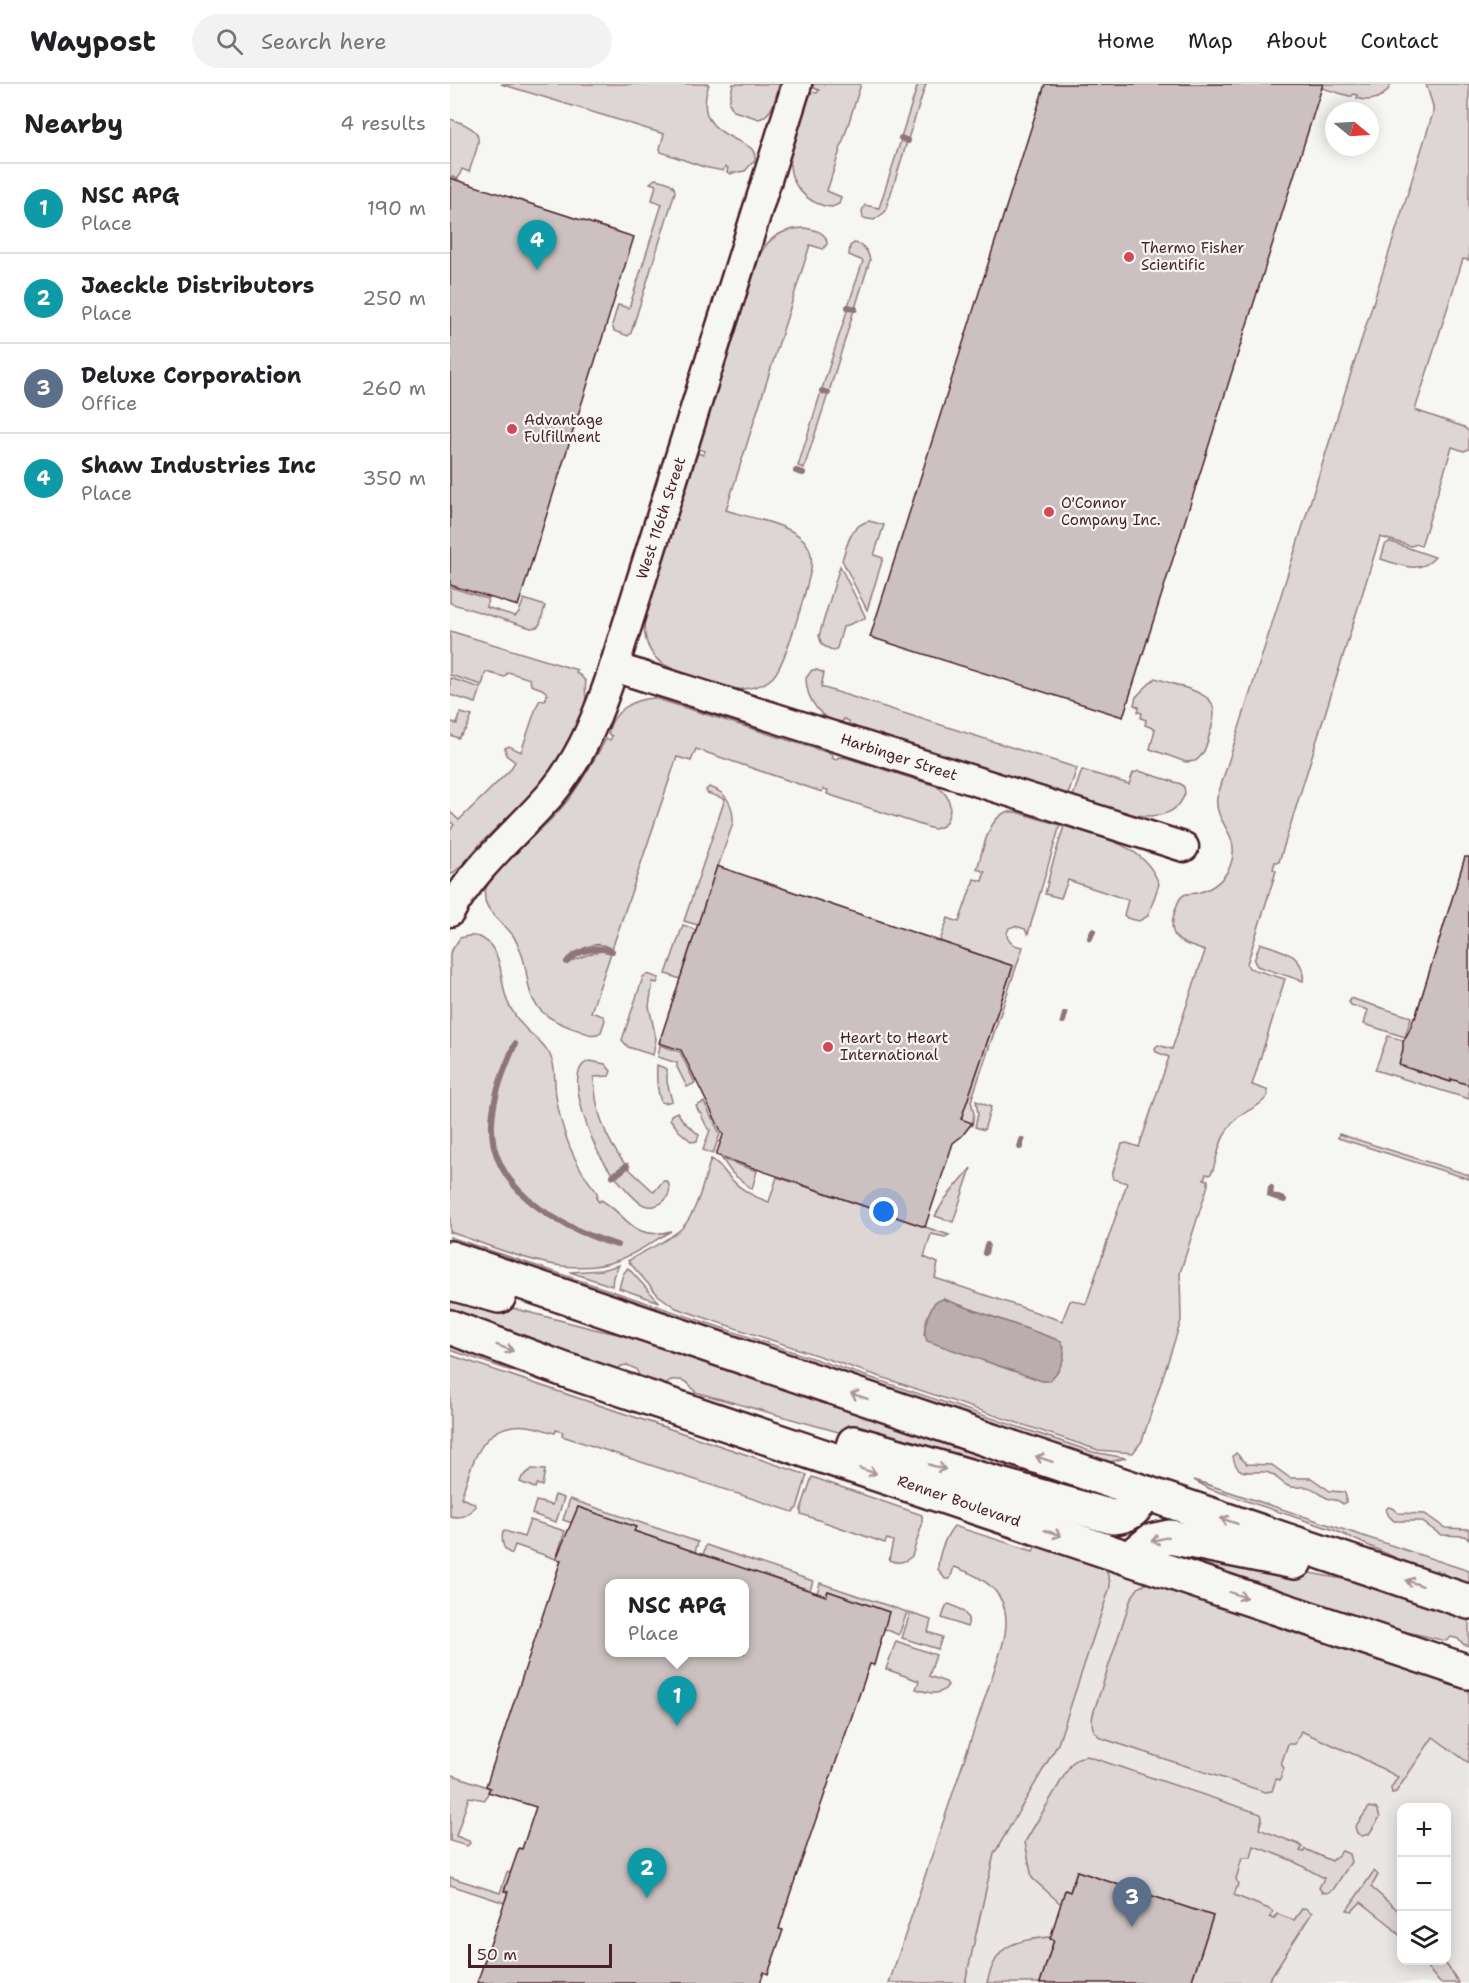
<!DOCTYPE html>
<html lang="en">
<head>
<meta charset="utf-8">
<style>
	:root { --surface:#fff; --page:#f2f2f2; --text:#202124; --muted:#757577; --line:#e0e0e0; --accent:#111827 }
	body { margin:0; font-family:"Shantell Sans",sans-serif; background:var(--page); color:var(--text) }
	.controls { position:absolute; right:18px; bottom:18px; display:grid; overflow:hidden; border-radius:12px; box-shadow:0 3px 15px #0003 }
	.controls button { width:54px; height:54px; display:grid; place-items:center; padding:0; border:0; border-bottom:2px solid var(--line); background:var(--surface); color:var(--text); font:30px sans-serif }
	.compass { position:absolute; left:875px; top:18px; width:54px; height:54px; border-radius:50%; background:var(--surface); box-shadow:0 3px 15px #0003; rotate:108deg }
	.scale { position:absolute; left:18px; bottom:15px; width:144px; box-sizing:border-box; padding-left:6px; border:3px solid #4a1f2b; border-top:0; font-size:16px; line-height:21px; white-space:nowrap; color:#4a1f2b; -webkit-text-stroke:4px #f6f6f2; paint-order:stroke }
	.you { position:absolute; left:434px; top:1128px; width:21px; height:21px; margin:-15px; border:4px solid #fff; border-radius:50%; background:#1a73e8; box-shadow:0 0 0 9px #1a73e833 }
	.badge { display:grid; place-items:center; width:39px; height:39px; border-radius:50%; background:var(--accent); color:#fff; font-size:20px; font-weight:700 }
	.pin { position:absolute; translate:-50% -50px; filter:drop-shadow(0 2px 3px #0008) }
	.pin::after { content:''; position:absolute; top:32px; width:21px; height:18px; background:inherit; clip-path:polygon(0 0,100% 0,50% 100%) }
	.popup { position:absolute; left:155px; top:1495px; width:144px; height:78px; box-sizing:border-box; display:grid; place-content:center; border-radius:12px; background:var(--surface); filter:drop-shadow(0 2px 4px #0005); font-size:20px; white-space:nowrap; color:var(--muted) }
	.popup b { font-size:22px; color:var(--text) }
	.popup::after { content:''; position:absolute; left:50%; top:100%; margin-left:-12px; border:12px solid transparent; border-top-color:var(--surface) }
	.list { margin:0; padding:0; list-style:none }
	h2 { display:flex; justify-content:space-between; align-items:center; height:78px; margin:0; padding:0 24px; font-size:26px }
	h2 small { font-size:20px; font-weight:400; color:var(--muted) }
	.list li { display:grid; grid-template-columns:39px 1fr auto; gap:18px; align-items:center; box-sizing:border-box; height:90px; padding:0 24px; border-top:2px solid var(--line) }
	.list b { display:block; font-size:22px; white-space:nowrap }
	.list p { margin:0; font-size:20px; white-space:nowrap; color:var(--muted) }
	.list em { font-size:20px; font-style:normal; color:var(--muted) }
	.icon { flex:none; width:33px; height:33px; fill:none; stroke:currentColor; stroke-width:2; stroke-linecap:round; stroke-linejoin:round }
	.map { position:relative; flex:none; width:1019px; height:1899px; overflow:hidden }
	header { display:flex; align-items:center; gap:36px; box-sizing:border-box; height:84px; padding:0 30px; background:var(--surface); border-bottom:2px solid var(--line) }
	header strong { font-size:28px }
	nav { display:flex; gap:33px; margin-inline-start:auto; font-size:21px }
	.search { width:420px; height:54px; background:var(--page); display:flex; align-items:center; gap:15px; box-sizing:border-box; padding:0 21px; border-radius:33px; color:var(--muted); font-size:22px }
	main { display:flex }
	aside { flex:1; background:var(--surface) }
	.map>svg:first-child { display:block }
	.built { fill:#e9e6e3; fill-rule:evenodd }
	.green { fill:#ddd6d5; stroke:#947a80; stroke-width:1.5; fill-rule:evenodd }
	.water { fill:#bbadae; stroke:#8e747a; stroke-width:1.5 }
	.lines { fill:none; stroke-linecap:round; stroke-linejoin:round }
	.stream { stroke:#8e747a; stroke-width:6 }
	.building { fill:#ccc1c0; stroke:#4a1f2b; stroke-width:1.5; fill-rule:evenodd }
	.minor-casing { stroke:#4a1f2b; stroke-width:33 }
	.major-casing { stroke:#4a1f2b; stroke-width:38 }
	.minor { stroke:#f6f6f2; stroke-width:28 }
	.major { stroke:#f6f6f2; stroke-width:33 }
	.oneway { stroke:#a99598 }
	.poi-dot { fill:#d1495b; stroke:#f6f6f2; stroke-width:2 }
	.labels { text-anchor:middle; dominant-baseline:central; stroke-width:4.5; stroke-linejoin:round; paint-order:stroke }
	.poi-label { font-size:15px; fill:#4a1f2b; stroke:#f6f6f2; text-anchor:start }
	.street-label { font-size:15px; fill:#4a1f2b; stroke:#f6f6f2 }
</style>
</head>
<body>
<header>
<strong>Waypost</strong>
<div class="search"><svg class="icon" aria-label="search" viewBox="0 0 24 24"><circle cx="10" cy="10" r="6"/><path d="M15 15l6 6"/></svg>Search here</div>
<nav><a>Home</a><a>Map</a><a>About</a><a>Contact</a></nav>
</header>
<main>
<aside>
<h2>Nearby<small>4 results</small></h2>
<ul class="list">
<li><span class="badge" style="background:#0f9aa8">1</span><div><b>NSC APG</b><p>Place</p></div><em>190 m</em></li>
<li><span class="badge" style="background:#0f9aa8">2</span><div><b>Jaeckle Distributors</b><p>Place</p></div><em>250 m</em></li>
<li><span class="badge" style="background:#5c6f8a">3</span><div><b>Deluxe Corporation</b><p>Office</p></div><em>260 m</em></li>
<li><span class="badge" style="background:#0f9aa8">4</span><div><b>Shaw Industries Inc</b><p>Place</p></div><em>350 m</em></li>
</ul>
</aside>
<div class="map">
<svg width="1019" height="1899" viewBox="0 0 1019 1899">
	<rect width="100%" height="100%" fill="#f6f6f2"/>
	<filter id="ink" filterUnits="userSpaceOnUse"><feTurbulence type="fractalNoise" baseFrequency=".0167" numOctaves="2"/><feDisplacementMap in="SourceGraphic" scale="12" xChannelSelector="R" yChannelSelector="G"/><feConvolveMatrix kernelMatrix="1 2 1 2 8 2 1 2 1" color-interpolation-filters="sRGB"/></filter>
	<g filter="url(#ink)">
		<!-- built -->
		<path class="built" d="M609,1451L1019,1588V1899H461ZM952,1724H996V1876H952Z"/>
		<!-- green -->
		<g class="green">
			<path d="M51,0H259C249,30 259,43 286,56C298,62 306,63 305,78H303L295,87L282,89L281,90L277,88L278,84L275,83L273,87L254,83L211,68L210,64L214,50Z"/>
			<path d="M283,0H329C326,13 323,31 309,35L284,27L279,19Z"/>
			<path d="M363,0H411L377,107L391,113L389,120L382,123C357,121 338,100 340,74C341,58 353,32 358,15L362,8L367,9L369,6L363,4Z"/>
			<polygon points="468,0 476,0 458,55 451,53"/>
			<path d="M873,0H941C936,14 920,19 907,14L908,11L904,10L902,12H899L872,4Z"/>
			<path d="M976,0H1019V176L1013,175L965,326L1014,343L1019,348V365L1014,367L1002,363L971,462L967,460L961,462L930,453L829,778H825L823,785L826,787L797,880L799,884L835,895L802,1001L817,1006L818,1011C812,1022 797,1026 787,1034C772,1047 768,1068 763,1086L760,1091L756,1090L754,1095L758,1096V1101L730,1189L731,1237L692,1357L683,1369L648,1366L226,1224L208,1211L178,1177C195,1166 216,1158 231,1145C247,1130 254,1095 261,1075C270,1079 274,1088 281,1095C292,1107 304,1113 319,1118L327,1093L499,1151L495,1153L481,1150L474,1173L488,1179L485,1194L612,1237L620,1217L623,1216L636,1220L677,1099L663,1095L662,1091L672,1060L677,1059L689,1063L719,973L706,968L705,964L708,961L722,965L755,867C733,859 715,857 725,827C727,822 728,814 734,811C737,809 743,810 747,809C764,805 778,793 782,776C789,749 764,738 767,714L983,29V22ZM493,1215L611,1257L614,1263L474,1251C476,1232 479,1227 493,1215Z"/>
			<path d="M0,35C38,47 30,54 19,88L12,85L8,95L0,92Z"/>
			<polygon points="451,56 457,58 435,128 424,136 413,134 412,127 415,121 429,124"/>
			<path d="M205,95C213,97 225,98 225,108L181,249L178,252L164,247L162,241L168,221L179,224L212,120L202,116L206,101L200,99Z"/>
			<path d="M355,144C365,146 377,148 377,160L373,165L360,161L276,426C298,434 347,440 358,462C362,469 362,477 361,485C356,507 336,579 323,593C316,600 304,604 294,605C277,607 215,586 205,573C196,563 194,552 194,539L245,376L248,369L253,371L255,367L249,365L250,360L310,171C318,153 335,144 355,144Z"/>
			<path d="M404,159C414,160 418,167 420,176L405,224L398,222L413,177L399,171L400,162Z"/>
			<polygon points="398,224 404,226 379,308 372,305"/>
			<polygon points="371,308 378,310 354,384 348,382"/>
			<path d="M419,437L434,441L424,471L433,474L417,526L392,476C398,459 400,442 419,437Z"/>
			<path d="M939,458H941L985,473C970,491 950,481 931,475L935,461Z"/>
			<polygon points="390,482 415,532 415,534 393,543 387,564 384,567 372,561 369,552"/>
			<polygon points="0,503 38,515 36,523 65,532 69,528 74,515 95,522 90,540 87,543 81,544 0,519"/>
			<path d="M0,547L127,586L126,589L131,592L136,598C134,606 137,612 135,620C119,680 73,717 32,758C21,769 13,784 0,791V746L4,741L0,737V728L9,736L60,686L65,678L56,671L55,664L59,662L71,668L87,621L90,616L95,617L97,609L92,605L81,601L80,595L58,588L54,593L36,588L32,601L0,591Z"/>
			<path d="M362,586H367L374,589L371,603L627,684L618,711L406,644L399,641V637L394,635L392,638C370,637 356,614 356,594Z"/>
			<polygon points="0,594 31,604 26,619 0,611"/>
			<path d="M705,594C715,597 726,601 736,604C764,613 769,621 760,649C757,659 755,671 745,677L736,678L700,665L705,645L695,641L696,636L691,634L692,629L688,628L689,623L684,621L686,613Z"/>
			<path d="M204,614L379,669L383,671L382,674L387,676L388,673L397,674L486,702C502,711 504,728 493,742L485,745L480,744L377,710L378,706L373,705L372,708L246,665L241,677L227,673L162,865C159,864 156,862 153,861C142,858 125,868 117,874V878C133,875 144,863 161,869L141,928L153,932L155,936L151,948C143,954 134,948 125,945C61,924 89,895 64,853C54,837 28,825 36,804C43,785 89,749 105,731C127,708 140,682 156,655L160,656L162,652L158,650C162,627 183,615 204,614Z"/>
			<polygon points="11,629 22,632 16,645 8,654 0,651 0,637 7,640"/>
			<path d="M632,686L679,700L683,689L689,687L731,700L734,703L735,709C721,753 652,722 623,712Z"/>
			<path d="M259,703C276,708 284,721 283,739L248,841L234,837L275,715L257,709L256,706Z"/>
			<path d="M556,728H566L610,741L578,850L575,845L565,842L559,844C553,855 562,862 573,863L521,1017L524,1030L522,1042L510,1038L563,882L490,857L498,834L509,838L524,795L532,797L535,788L527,785C533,767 537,736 556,728Z"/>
			<path d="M614,742C651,754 694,759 709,800L698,832L689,837L677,834L674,831L678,816L618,796L611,814L595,810L601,785Z"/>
			<polygon points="233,841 246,846 230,895 216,890"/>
			<path d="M18,852C28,851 35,854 41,862C55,880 49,904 60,923C64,930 70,939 76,945C86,955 98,962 102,976C106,987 104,1000 106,1012C111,1046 124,1081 146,1107L148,1112L146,1114L149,1118L151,1116C178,1131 182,1158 221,1147C204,1157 187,1169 169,1176C115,1197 51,1165 0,1148V869L10,854Z"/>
			<path d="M810,859C830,866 856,870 853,897L807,882L804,877Z"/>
			<polygon points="197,890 209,894 207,899 203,898 199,922 206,955 203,971 178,963 172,956 193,893"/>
			<polygon points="900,914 961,933 955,953 914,940 918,926 901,921 899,918"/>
			<polygon points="938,952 956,957 949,981 1000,998 1001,995 1019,1001 1019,1015 925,986"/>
			<polygon points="210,961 230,968 245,999 237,1003 227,983 227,979 208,973"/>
			<path d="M140,977L155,980L161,987L159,992L144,993C145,1024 155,1055 175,1080L162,1090C157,1082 151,1074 147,1066C139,1049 112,983 140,977Z"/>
			<path d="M207,981L217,985V998L222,1017L215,1019L211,1018C207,1006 206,994 207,981Z"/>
			<polygon points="526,1017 541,1023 534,1046 525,1043 528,1030"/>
			<polygon points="254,1018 270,1050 263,1070 253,1066 260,1046 258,1045 252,1033 252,1030 249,1028 246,1022"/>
			<polygon points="227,1028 234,1038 249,1051 247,1057 242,1058 229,1047 220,1035 221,1031"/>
			<polygon points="889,1050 1019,1091 1019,1095 888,1054"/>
			<polygon points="272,1075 307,1087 302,1105 282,1089"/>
			<path d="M178,1084L204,1108L213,1097H217C226,1111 209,1127 194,1121C184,1117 174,1102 166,1094Z"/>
			<polygon points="521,1084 503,1138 485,1132 495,1115"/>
			<polygon points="0,1153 643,1368 676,1374 655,1379 553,1345 554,1342 549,1341 547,1344 410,1297 411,1294 401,1290 399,1293 158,1212 159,1209 152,1207 150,1210 0,1161"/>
			<polygon points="169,1181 163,1193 162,1202 120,1188 151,1186"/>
			<polygon points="178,1184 209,1218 169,1204 173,1190"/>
			<path d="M0,1208L144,1245L205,1258L642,1406L657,1419L651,1421L245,1308C239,1298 234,1295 221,1296L216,1301L190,1293L186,1285L177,1281L171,1282L167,1287L0,1231Z"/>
			<polygon points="0,1259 119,1301 118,1306 0,1266"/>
			<path d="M0,1271L357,1391L347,1424L343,1428L112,1352L113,1348L106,1346L105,1349C96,1347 87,1343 77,1342C31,1337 22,1380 11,1414L24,1419L25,1422C19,1432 11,1435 0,1432Z"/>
			<polygon points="125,1303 369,1384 367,1389 124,1308"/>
			<path d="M786,1369L797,1380L822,1381L840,1394H861L880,1407L894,1408L896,1412V1418L893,1420C887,1414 884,1417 877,1414C870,1411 865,1404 857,1403C850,1402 845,1405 838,1402C831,1399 827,1392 819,1389C804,1384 787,1397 783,1372Z"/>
			<polygon points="82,1385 95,1386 92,1402 87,1400 85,1404 70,1398 72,1393"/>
			<path d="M362,1393L472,1431V1441L462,1472C455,1479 448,1480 439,1476L443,1457L437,1455L435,1459L351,1430V1425Z"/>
			<polygon points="744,1396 1019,1487 1019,1501 992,1492 993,1489 986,1486 985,1489 977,1488 884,1446 760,1405"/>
			<polygon points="105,1411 114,1414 106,1438 82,1430 86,1417 102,1421"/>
			<polygon points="120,1415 248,1458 245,1468 184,1447 185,1443 128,1423 122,1439 113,1436"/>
			<polygon points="938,1423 942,1424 948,1429 975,1430 995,1444 1019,1445 1019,1455 1014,1452 991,1451 971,1437 944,1437 939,1432 936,1426"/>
			<path d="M80,1436L115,1447L106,1475L65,1461L62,1470C53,1467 51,1457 53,1448L55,1447L74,1453Z"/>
			<path d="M518,1437L647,1478C656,1486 660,1490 660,1503L608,1660L544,1770L515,1899H439L551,1566C566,1520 547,1497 504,1483L500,1495H495L488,1485C488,1471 495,1453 504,1442L583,1467L585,1463L513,1438Z"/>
			<polygon points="256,1461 363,1497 360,1506 253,1471"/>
			<polygon points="716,1463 920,1500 1019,1528 1019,1562 1013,1560 1009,1555 1001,1553 996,1557 910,1537 728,1475 715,1467"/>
			<path d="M700,1498L1019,1599V1679L983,1653L946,1708L942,1709L941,1704L948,1693L908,1672L851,1647L845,1660H838L831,1680L834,1684L830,1696L826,1695L822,1707L815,1708L651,1654C642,1647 641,1641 643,1630L681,1514L689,1503Z"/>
			<polygon points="370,1499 457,1528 449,1551 433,1544 439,1528 378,1507 376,1512 367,1509"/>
			<path d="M499,1520C509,1524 523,1531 517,1543L492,1534L496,1522Z"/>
			<polygon points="460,1529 481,1536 478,1548 492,1553 488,1565 452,1554"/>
			<path d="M446,1557L486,1571L479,1592L496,1598L498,1601C490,1614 478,1608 466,1605L469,1597L436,1585Z"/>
			<polygon points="637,1672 811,1730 812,1734 809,1745 848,1760 852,1763 850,1767 854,1768 855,1765 882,1777 892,1767 899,1770 901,1778 883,1806 877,1809 872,1808 869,1804 874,1794 841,1776 804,1762 801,1774 792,1774 786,1795 788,1800 784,1811 819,1825 823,1828 820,1833 824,1835 827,1830 844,1836 852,1825 855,1824 862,1829 817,1899 741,1899 763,1832 627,1787 620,1808 615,1806 611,1820 582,1794 575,1758 621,1680 628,1674"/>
			<polygon points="0,1690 40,1704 35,1716 19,1713 6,1752 19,1757 20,1759 17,1762 0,1757"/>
			<polygon points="919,1723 927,1725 930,1733 919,1750 912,1752 907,1749 905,1743"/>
			<polygon points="924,1787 928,1791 921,1803 951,1829 951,1853 939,1840 911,1818 902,1827 897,1826"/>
			<polygon points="57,1788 61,1789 55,1807 58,1808 55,1819 0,1801 0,1793 50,1809"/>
			<path d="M599,1853L604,1856L590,1899H537C546,1860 563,1857 599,1853Z"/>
			<polygon points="972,1877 994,1877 1009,1899 990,1899"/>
		</g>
		<!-- water -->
		<path class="water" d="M493,1215L611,1257C619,1271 610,1287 599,1297H592L477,1257C471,1244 478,1229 485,1218Z"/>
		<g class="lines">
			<!-- stream -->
			<g class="stream">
				<polyline points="451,54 458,57"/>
				<polyline points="398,223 405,225"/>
				<polyline points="372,307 378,309"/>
				<polyline points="346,387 353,389"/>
				<polyline points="640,854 643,847"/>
				<path d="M117,878C128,866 146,862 162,867"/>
				<polyline points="613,937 615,930"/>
				<path d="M65,960C54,985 43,1012 42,1039C39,1107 112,1144 167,1161"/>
				<polyline points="570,1063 572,1056"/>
				<polyline points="163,1092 177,1082"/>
				<polyline points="821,1104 820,1111 834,1116"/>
				<polyline points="535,1169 537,1161"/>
			</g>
		</g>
		<!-- building -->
		<g class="building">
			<polygon points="595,0 873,0 673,633 420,553"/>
			<polygon points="0,94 184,153 68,522 0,501"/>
			<polygon points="1015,773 1019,773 1019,1001 1001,995 1001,998 949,981 953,965 953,958 959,947 964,933 965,934"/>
			<polygon points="267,782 563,882 511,1035 522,1039 512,1052 503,1059 475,1143 266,1071 273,1051 231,966 209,959"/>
			<path d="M128,1423L186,1443L184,1447L245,1468L376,1512L378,1507L439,1528L424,1581L420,1580L340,1810L329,1845L333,1846L318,1890L314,1888L310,1899H27L58,1808L54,1807L69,1764L72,1765L86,1723L38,1708L40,1704L36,1702L111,1476L106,1475ZM159,1500H294V1569H159Z"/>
			<polygon points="627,1787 763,1832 741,1899 590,1899 604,1856 600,1855 615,1806 620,1808"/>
		</g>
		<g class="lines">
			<!-- minor casing -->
			<g class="minor-casing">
				<g id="minor">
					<polyline points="164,583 734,763"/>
					<path d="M0,828C25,782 67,749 101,710C132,673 149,629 164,583L347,0"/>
				</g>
			</g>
			<!-- major casing -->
			<g class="major-casing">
				<g id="major">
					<polyline points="0,1174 1019,1518"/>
					<polyline points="0,1199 49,1212"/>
					<polyline points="0,1243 115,1286 1019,1588"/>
					<path d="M404,1359L662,1433C682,1432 685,1424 697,1409"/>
					<polyline points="680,1474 701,1457 720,1453 845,1478"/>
				</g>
			</g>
			<!-- minor -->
			<use href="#minor" class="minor"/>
			<!-- major -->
			<use href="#major" class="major"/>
		</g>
		<!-- one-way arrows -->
		<defs><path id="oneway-shaft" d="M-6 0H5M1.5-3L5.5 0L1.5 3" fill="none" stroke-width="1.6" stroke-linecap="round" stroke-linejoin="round" transform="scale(1.5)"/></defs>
		<g class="oneway">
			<use href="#oneway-shaft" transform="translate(55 1264) rotate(20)"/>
			<use href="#oneway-shaft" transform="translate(409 1312) rotate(-161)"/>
			<use href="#oneway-shaft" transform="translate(594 1375) rotate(-161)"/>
			<use href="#oneway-shaft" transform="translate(487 1383) rotate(16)"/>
			<use href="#oneway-shaft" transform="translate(418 1387) rotate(18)"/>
			<use href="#oneway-shaft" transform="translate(779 1437) rotate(-161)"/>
			<use href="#oneway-shaft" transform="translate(603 1449) rotate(19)"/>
			<use href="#oneway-shaft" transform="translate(710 1455) rotate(166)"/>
			<use href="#oneway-shaft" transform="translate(964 1499) rotate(-162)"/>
			<use href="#oneway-shaft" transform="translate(788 1511) rotate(18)"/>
		</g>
	</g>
	<!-- markers -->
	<g class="poi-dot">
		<circle cx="679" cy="173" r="6"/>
		<circle cx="62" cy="345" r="6"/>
		<circle cx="599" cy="428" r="6"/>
		<circle cx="378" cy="963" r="6"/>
	</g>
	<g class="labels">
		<!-- poi labels -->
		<g class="poi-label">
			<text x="691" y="164">Thermo Fisher<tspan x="691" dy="17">Scientific</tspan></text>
			<text x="74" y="336">Advantage<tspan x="74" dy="17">Fulfillment</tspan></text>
			<text x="611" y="419">O'Connor<tspan x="611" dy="17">Company Inc.</tspan></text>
			<text x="390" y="954">Heart to Heart<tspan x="390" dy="17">International</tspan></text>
		</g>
		<!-- street labels -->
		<g class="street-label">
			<text transform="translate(211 434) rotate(-72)">West 116th Street</text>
			<text transform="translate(449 673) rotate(18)">Harbinger Street</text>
			<text transform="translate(509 1417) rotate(19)">Renner Boulevard</text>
		</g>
	</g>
</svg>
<div class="controls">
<button>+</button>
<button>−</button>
<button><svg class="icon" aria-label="layers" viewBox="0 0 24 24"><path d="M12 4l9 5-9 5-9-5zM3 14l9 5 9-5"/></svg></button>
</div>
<svg class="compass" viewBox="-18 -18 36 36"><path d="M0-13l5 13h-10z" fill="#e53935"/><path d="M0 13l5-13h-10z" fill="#757577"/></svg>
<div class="scale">50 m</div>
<div class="you"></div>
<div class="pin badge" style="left:227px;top:1642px;background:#0f9aa8">1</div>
<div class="popup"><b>NSC APG</b>Place</div>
<div class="pin badge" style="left:197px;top:1814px;background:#0f9aa8">2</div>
<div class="pin badge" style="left:682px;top:1843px;background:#5c6f8a">3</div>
<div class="pin badge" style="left:87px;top:186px;background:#0f9aa8">4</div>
</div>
</main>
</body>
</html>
